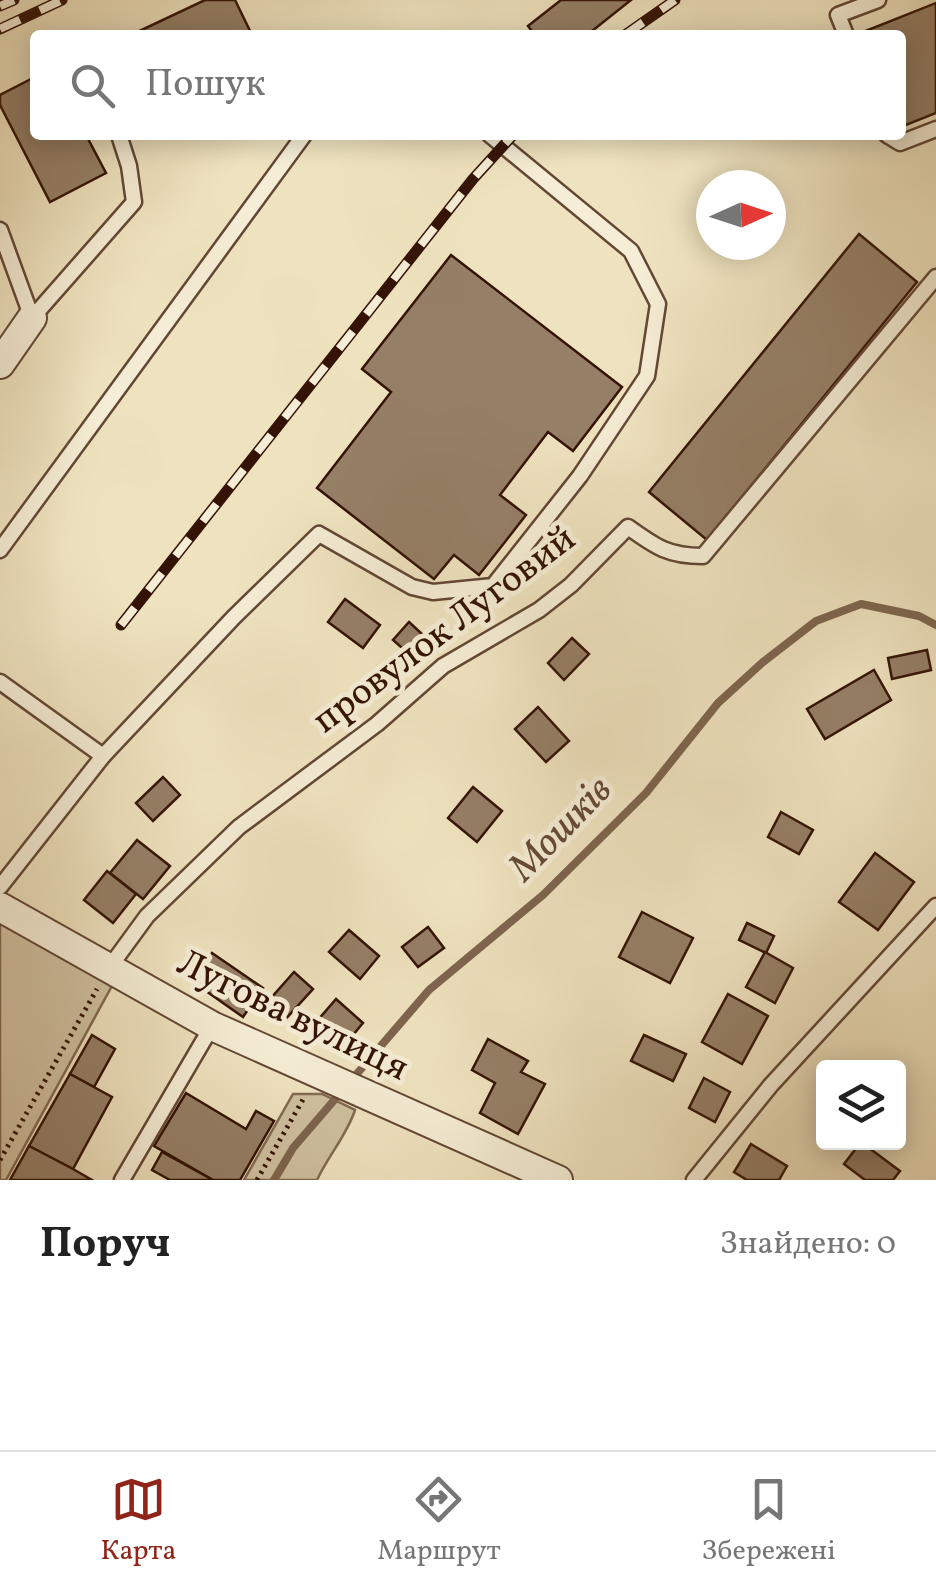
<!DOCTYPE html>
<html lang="uk">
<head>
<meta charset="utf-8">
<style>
	:root { --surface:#fff; --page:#f2f2f2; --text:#222; --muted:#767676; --line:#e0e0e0; --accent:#8f2418 }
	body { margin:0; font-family:Vollkorn,serif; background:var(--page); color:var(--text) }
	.controls { position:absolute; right:30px; bottom:30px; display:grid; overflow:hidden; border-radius:10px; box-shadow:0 5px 25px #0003 }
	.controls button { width:90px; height:90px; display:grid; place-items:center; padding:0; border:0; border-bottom:2px solid var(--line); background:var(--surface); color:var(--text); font:50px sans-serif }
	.compass { position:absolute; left:696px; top:170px; width:90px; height:90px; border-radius:50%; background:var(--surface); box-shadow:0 5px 25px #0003; rotate:87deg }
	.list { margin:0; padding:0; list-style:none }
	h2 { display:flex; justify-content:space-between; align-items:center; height:130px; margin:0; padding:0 40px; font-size:42px }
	h2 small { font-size:32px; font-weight:400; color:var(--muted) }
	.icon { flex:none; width:55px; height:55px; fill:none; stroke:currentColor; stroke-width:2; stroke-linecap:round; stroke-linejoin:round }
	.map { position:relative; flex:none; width:936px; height:1180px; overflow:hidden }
	.search { position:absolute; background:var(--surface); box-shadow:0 5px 25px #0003; left:30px; right:30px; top:30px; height:110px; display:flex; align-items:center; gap:25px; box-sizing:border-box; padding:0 35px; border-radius:10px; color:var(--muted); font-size:38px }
	.sheet { height:270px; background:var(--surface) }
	nav { display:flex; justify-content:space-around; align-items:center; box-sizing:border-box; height:140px; border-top:2px solid var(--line); background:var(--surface); font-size:28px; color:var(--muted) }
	nav a { display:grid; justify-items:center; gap:5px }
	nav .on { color:var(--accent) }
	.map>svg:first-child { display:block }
	.green { fill:#cfc09f; stroke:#826a52; stroke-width:2.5 }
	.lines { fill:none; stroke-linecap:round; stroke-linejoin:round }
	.stream { stroke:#7e654f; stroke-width:8 }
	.building { fill:#957f66; stroke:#341305; stroke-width:2.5 }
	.lane-casing { stroke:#634734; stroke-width:19 }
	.street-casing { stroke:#634734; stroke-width:32 }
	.path { stroke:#341305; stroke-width:5; stroke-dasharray:2.5 5; stroke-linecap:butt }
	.lane { stroke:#f5edd5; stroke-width:14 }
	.street { stroke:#f5edd5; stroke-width:28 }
	.rail-casing { stroke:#341305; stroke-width:11 }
	.rail { stroke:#f5edd5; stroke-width:8; stroke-dasharray:22; stroke-linecap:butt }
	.labels { text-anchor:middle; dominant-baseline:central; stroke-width:10; stroke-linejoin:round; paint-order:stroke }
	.street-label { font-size:38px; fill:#341305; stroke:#f5edd5 }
	.water-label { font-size:40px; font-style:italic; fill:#654a36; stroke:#f5edd5 }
</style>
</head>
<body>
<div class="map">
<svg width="936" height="1180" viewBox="0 0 936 1180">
	<rect width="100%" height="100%" fill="#efe3bf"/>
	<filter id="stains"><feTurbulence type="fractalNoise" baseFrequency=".002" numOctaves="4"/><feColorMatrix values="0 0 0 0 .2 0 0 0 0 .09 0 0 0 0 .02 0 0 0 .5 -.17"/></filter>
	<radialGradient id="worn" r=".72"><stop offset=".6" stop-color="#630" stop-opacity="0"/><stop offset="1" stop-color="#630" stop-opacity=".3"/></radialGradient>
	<!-- green -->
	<g class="green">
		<polygon points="0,916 113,984 6,1180 0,1180"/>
		<path d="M293,1094H322L355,1110C347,1135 328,1156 317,1180H244Z"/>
	</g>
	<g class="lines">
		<!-- stream -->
		<polyline class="stream" points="274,1180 293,1148 429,990 543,895 646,793 718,703 763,662 816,621 861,604 919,616 936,625"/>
	</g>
	<!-- building -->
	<g class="building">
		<polygon points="205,0 235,0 252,35 131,35"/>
		<polygon points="561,0 631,0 587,35 535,35 528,26"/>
		<polygon points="936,3 936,113 901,127 901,35 864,35 863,32"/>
		<polygon points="35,77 35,135 86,135 106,173 50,202 0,105 0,95"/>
		<polygon points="859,234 917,282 707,540 649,492"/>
		<polygon points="451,255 622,387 573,451 548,432 500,495 526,515 479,575 454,555 434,579 317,488 391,392 362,369"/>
		<polygon points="345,599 380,625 363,648 328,622"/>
		<polygon points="409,622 435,646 420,664 393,640"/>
		<polygon points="572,638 589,654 564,680 548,663"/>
		<polygon points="927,650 931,670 892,679 888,658"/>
		<polygon points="874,670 891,700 825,739 807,709"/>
		<polygon points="538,707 569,741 546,762 515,729"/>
		<polygon points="163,777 180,795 153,821 136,803"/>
		<polygon points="473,787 502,811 477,842 448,818"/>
		<polygon points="781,812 813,830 799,854 768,837"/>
		<polygon points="137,840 170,866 143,899 110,873"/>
		<polygon points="875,853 914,882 878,930 839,902"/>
		<polygon points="107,871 136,894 113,923 84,900"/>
		<polygon points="642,912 693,938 670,983 619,957"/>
		<polygon points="747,923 774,936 766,953 739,940"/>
		<polygon points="428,927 444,948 418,967 402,947"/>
		<polygon points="349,930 379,956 360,979 329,952"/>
		<polygon points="765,952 793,968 775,1003 746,987"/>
		<polygon points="212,953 263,988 243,1017 193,982"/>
		<polygon points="294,972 313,989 282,1023 264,1006"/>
		<polygon points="728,994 768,1016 742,1064 702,1042"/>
		<polygon points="336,999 363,1023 339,1052 311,1028"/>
		<polygon points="92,1035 115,1049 94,1087 70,1074"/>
		<polygon points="644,1035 686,1054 673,1081 631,1061"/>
		<polygon points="488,1039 528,1061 521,1072 545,1084 518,1134 480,1113 495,1083 472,1070"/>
		<polygon points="70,1074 112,1097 73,1169 29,1146"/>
		<polygon points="704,1078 730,1092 715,1122 689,1108"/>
		<polygon points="186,1093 246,1129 256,1111 274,1121 240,1180 213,1180 154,1146"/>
		<polygon points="861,1142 900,1171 893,1180 865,1180 844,1164"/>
		<polygon points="751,1144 787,1166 779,1180 747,1180 734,1172"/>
		<polygon points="29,1146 73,1169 92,1180 10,1180"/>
		<polygon points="162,1152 213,1180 170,1180 152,1170"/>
	</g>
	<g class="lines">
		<!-- lane casing -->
		<g class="lane-casing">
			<g id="lane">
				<polyline points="846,35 838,15 878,0"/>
				<polyline points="887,135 900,143 936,129"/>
				<polyline points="0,230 32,318 134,202 129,166 119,135"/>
				<polyline points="0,550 304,135"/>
				<polyline points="0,682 103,756"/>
				<polyline points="0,887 103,756 234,617 319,534 412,587 433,592 493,586 580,476 647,376 658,304 631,251 490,135"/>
				<path d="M109,968L147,916L239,827L377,724L443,666L539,610L571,585L628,527C656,547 668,556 703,556L936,277"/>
				<polyline points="122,1180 212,1026"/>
				<polyline points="694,1180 771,1085 936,906"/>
			</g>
		</g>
		<!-- street casing -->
		<g class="street-casing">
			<g id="street">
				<polyline points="0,364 32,318"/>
				<polyline points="0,907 212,1026 558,1180"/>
			</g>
		</g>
		<!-- path -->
		<g class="path">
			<polyline points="0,1160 97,989"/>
			<polyline points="257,1180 305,1096"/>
		</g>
		<!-- lane -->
		<use href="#lane" class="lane"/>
		<!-- street -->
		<use href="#street" class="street"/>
		<!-- rail casing -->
		<g class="rail-casing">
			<g id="rail">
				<polyline points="0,6 14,0"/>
				<polyline points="0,29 62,0"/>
				<polyline points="625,35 675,0"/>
				<polyline points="121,625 473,179 513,135"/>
			</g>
		</g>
		<!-- rail -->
		<use href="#rail" class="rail"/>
	</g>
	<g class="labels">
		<!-- street labels -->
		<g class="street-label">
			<text transform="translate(445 631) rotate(-37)">провулок Луговий</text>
			<text transform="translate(292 1017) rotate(26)">Лугова вулиця</text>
		</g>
		<!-- water labels -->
		<g class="water-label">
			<text transform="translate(562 830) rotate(-46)">Мошків</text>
		</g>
	</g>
	<rect width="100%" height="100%" filter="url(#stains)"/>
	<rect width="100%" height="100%" fill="url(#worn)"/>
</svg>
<div class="controls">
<button><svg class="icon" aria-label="layers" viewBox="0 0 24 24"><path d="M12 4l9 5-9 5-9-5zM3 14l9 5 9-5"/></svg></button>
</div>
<svg class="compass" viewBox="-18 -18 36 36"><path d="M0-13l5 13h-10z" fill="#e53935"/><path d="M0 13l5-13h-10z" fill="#767676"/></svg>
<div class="search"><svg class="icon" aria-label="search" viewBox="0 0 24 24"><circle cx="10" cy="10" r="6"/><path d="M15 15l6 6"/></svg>Пошук</div>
</div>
<section class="sheet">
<h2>Поруч<small>Знайдено: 0</small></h2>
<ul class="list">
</ul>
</section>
<nav>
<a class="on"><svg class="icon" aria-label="map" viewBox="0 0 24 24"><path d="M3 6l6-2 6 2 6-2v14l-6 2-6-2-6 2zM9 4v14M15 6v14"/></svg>Карта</a>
<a><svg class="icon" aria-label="directions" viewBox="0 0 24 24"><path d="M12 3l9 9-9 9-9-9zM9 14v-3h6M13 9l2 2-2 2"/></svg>Маршрут</a>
<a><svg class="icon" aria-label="saved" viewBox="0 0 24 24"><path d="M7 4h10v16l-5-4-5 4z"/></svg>Збережені</a>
</nav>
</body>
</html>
